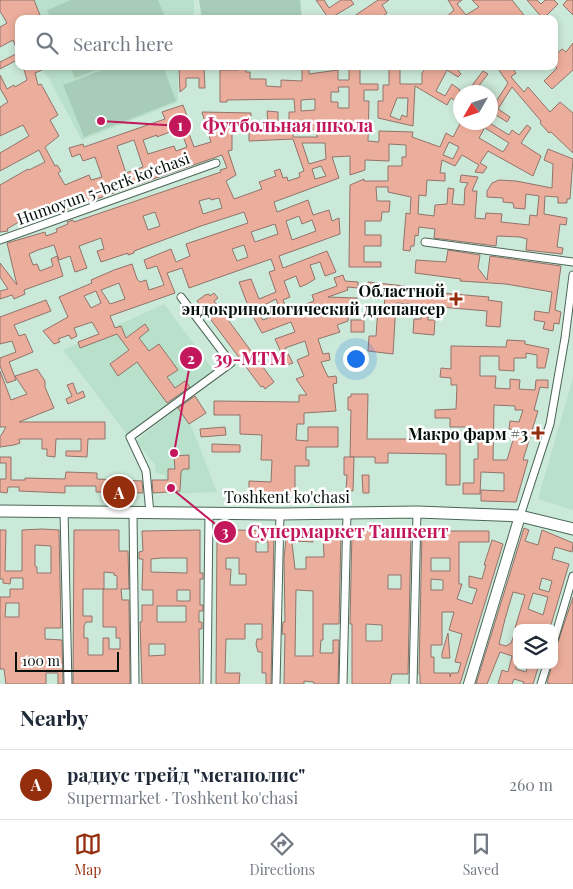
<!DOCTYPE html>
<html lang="en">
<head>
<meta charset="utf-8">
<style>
	:root { --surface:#fff; --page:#f2f2f3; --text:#1f2937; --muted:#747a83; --line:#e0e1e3; --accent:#952e0d }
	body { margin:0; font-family:"Playfair Display",serif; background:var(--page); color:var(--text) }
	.controls { position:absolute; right:15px; bottom:15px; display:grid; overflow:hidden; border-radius:10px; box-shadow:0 2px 8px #0003 }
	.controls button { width:45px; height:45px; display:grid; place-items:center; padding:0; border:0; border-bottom:1px solid var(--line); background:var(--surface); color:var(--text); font:25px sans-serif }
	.compass { position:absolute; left:453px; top:85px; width:45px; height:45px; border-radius:50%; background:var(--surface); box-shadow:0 2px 8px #0003; rotate:231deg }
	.scale { position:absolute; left:15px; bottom:12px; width:104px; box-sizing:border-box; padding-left:5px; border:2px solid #06100a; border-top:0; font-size:14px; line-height:18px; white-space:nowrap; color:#06100a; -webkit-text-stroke:4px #fff; paint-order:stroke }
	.you { position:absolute; left:355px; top:358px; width:18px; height:18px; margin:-12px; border:4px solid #fff; border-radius:50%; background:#1a73e8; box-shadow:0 0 0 8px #1a73e833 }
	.badge { display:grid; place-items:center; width:32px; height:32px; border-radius:50%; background:var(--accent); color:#fff; font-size:16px; font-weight:700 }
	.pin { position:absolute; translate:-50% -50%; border:2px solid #fff; box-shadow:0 1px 5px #0006 }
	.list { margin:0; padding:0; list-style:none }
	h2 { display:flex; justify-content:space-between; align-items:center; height:65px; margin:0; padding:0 20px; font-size:21px }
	h2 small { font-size:16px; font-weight:400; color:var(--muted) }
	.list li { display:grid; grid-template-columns:32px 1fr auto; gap:15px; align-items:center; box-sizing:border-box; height:70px; padding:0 20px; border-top:1px solid var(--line) }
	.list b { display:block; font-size:19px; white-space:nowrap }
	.list p { margin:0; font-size:16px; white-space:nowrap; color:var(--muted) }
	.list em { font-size:16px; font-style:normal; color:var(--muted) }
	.icon { flex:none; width:28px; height:28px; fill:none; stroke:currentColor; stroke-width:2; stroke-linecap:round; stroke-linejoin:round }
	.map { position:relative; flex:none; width:573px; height:684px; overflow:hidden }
	.search { position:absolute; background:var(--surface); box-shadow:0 2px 8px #0003; left:15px; right:15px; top:15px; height:55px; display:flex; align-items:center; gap:12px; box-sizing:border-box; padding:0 18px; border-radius:10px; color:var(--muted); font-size:19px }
	.sheet { height:135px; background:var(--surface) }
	nav { display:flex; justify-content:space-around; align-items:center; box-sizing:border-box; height:70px; border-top:1px solid var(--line); background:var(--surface); font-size:14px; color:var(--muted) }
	nav a { display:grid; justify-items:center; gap:2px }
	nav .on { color:var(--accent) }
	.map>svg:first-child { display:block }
	.built { fill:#b9e0ca }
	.green { fill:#a7cdb8 }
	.building { fill:#ecae9c; stroke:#91736a; fill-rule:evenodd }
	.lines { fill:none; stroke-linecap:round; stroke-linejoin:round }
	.street-casing { stroke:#4b6657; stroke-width:9 }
	.secondary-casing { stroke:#4b6657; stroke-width:12 }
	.primary-casing { stroke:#4b6657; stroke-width:13 }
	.street { stroke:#fff; stroke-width:7 }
	.secondary { stroke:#fff; stroke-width:10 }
	.primary { stroke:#fff; stroke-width:11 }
	.poi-dot { fill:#952e0d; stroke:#fff; stroke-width:2 }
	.labels { text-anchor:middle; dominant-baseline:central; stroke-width:5; stroke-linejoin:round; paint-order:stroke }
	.street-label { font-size:16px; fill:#06100a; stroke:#fff }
	.poi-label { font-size:16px; font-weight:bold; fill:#06100a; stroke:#fff; text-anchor:end }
	.leader { fill:none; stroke:#c2185b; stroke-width:2 }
	.callout-dot { fill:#c2185b; stroke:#fff; stroke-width:2 }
	.mark-label { font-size:15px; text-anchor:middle; font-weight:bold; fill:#fff }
	.callout-label { font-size:18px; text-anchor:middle; font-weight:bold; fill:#c2185b; stroke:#fff; stroke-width:5; stroke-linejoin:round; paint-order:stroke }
</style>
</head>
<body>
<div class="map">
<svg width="573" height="684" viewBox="0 0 573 684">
	<rect width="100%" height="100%" fill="#cbe9d8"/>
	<!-- built -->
	<g class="built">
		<polygon points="8,0 194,0 194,19 19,19"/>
		<polygon points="37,66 178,66 178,102 82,140 48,77"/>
		<polygon points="164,304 215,372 128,436 63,350"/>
		<polygon points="573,378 573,510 538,499"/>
		<polygon points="178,407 190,423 217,492 166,494 165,475 156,473 155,465 136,441"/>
	</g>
	<!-- green -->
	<g class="green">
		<polygon points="71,0 158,0 166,19 51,19 47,10"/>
		<polygon points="199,0 300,0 302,19 202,19"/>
		<polygon points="70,66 106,66 75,78"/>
		<polygon points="113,66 163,66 176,101 84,137 63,85"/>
	</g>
	<!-- building -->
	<g class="building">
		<polygon points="0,0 34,0 40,15 32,19 19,19 19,59 0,69 0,62 18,53 13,40 0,47 0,27 7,23 0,11"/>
		<polygon points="316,0 324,0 329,8 341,0 351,0 354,4 329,19"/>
		<polygon points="378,0 389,0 382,5 387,13 379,19 350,19"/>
		<polygon points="448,0 462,0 457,4 466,15 479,7 472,0 512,0 527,19 444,19 454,10"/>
		<polygon points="527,0 537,0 541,4 545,0 554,0 558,4 543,19"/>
		<polygon points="567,0 573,0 573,15 563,5"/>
		<polygon points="573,43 573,70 552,89 544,81 557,68 554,65 554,56 562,49 566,52"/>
		<path d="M23,66H51L35,73L38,85L41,84L58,115L50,120L59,136L45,147L55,166L57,165L61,171L58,173L65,185L89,175L91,180L102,177L95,157L83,161L80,154L72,157L69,148L83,144L84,147L165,119L162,112L183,105L191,127L187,128L194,147L211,142L202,112L251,113V125H268L267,111L278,112V121H289V112H295L294,99L227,100V102H220V70H239V66H245L246,72H250V79H266V86L281,87V80L302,81V66H309V74L338,70V80H349V66H360V84H378V90H364V101H369L368,141L379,142V131L413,132L412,137L440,147L446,133L453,137L461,122H473L484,129L479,138L503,152L509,143L482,126L483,122H488L509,135L512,130L519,135L527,125L531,128L521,143L541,156L533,176L488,151L480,163L487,167L483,173L475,172L479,165L462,155L455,166L442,160L440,173H445V181L427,180L426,196L419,195L418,214L434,216L435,205L447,204L448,188L454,189L452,204L464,205L465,188L468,183L460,182L461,175L478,177L472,191H477L475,218L485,219L486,213L502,214L501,222L529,225L530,215L537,216L539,196L526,194L525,209L514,208L513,203L503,202V198L487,197V191L492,183L499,180L516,181L552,188L553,164L544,160L548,149L573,159L570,199H567V203H558V197L545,196L544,214L567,218L566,225L560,224L557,247L563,248L562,254L526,250L527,239L520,237L497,236L496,246L434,238L435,229L419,227L418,236L415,235L414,246H411L410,251L403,250L406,213L410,214L411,197L388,192V187H376L377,201H390L389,212H382L381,221H365V235H381V246H364V262H381V267H349L350,185L364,179V181H388V166H402V157H406V145L389,144V161L365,160V170L350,175V156L332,157L339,178L274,202L277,212L308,200L313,215L329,210L332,221L339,218L340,234L279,256L283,268L327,251L336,272L325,276L320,262L310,265L315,279L307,284L300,287L296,276L284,281L290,297L283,300L287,311L314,301L312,295L337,286L334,278L343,275L345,281L358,282V288L347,287L348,290L328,297L357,298V307H349L348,321L337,325L340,332L318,339L323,354L329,353L330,360L321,362L328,377L336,376L337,383L333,384L336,411L304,413V424H297L296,440L308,441V427H338V447H306V460H309V466H295V495H249V481L271,482L272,460H261L262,435L240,434V415H214V401L299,402V395H307L296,379L304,376L297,360L309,355L305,341L285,348L293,363L287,365L275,339L295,332L291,322L262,333L250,311L239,282L251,279L259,299L276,292L269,272L275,270L271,259L189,288L182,268L167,273L175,293L110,316L115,328L121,326L126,338L145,324L149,330L139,338L149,351L159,344L178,370L167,377L175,388L185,381L190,387L167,403L137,362L118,376L110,364L129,350L117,334L80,348L78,342L99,334L92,322L74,328L77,336L71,339L69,335L58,339L60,342L54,344L43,331L68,317L59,297L92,283L91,280L114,270L132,264L137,279L140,282L146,280L149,290L164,285L157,266L147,269L144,260L171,249L176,262L190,256L186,244L248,223L244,212L201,226L134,251V253L128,255V253L101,262L97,251L104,249L101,238L79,246L87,268L75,272L70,256L59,260L54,245L38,250L29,254L33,265L37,264L40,271L53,266L51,259L57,256L63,276L24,290L25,294L14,299L12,295L0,299V291L8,289L0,277V263L17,285L7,243L45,232L46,236L57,232L56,229L68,224L67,222L73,220L74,222L221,172L220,170L227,168L222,155L51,215L47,205L7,229L8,231L0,232V185L28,169L29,170L45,162L39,150L0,171V153L29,136L23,125L0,136V107L8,102L0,88V75L7,89L14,85L15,87L27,80ZM338,87H349V108H338V102H331V92H339ZM315,99V110L301,111V100ZM293,122H307L318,137H293ZM180,128L187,147L176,151L174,146L148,154L143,140L157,135V137ZM237,128H249V141L293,139L304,171L299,173L300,177L288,181L287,177L283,178L280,169L274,171L276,176L259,182L262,189L234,199L226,181L236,175L228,151L232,150V130H237ZM134,140L143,167L126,173L117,146ZM449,142L459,147L453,159L443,155ZM302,143H325L326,159L309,164ZM321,166L326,176L315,179L312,169ZM210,198L211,200L219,198L222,208L203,214L199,201ZM155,212L160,226L148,230L143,216ZM299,216L302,224L312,220L316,231L292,240L286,221ZM275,224L278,234L255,242L251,232ZM244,245L248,257L237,261L232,249ZM119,283L125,299L110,304L101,290ZM96,291L101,303L91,308L84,296ZM276,299L281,313L263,320L257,309Z"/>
		<path d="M389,66H400V84H422V73L427,66H455L461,74L458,77L447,70L436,91L445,96L452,84L460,90V104L451,98L447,105L415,86L413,126L378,118V101H383V85H389ZM397,98H408L407,117L402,115L400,120L390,116Z"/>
		<polygon points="496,66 511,66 516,73 511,77 524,92 528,87 550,112 560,102 573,113 573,153 551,132 549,133 540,123 541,121 512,87 498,109 510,117 507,122 490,111 508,83"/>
		<polygon points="179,68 204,68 205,88 199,88 199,78 186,78 186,87 180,92"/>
		<polygon points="483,71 488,74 474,92 467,92"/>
		<polygon points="448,250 480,255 478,268 487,280 490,256 561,266 555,310 561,312 559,324 554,323 553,331 543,329 545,322 534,320 535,311 549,313 552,292 506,284 460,281 461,279 415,273 416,260 446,262"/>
		<polygon points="368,282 405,286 405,290 489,297 488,300 502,302 500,327 486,326 487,311 429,306 428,320 435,320 434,335 413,333 414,319 421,319 422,305 396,303 393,354 368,351 369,336 376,336 378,308 384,309 385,296 367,297"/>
		<polygon points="214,293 218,298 214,301 274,382 265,389 263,386 261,387 197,301 205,295 209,294 210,296"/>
		<polygon points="46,300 51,311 14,325 19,336 25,334 33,352 9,362 16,380 7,383 0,366 0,358 16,352 12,341 0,344 0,317"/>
		<rect x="351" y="320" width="13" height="12"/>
		<path d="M507,340L525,341V344L549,349L545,368H537V355L526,353V358H514V371L499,370V356H480V376H496L495,388L510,389V379L520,380L519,389L535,390L536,380H548V388L540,387L534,410L538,411L523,460H528L516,502L481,501V490L504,491V473L481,472L480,494H463V483H474V459H478V441H471V427H450V418H435V410L456,409L457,385H451V378L440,377L441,368L451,369V346L506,347ZM494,405L515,406V410H523L519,422L510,421L509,429L516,430L507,460H493Z"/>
		<polygon points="37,369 45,381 45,387 54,408 19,422 105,422 105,439 88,439 87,457 66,456 66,451 81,451 81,439 56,439 55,457 47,456 47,449 42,449 42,439 19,439 20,443 14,445 0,447 0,437 6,427 0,427 0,371 11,400 27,394 15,376"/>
		<polygon points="73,383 77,394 83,391 85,397 68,404 66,399 72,396 67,385"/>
		<polygon points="351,394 368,394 367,439 416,439 416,432 422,432 422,439 460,440 460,485 446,485 446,454 388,453 388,463 375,463 375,457 350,457 351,410 348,410 348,397 351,397"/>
		<polygon points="195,396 206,413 189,424 178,408"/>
		<polygon points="225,427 226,435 201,437 200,429"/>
		<polygon points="212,444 240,445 240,452 212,452"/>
		<polygon points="189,455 189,469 183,469 181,472 180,491 153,493 152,480 168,480 168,469 175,469 174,456"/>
		<polygon points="0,457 11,457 11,480 25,480 25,478 65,479 66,472 97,473 97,479 142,481 143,493 96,492 96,486 65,486 65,493 19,491 19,487 8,487 7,493 0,492 0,479 6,479 6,463 0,463"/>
		<polygon points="344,457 354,457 353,491 346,490 347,475 344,475"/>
		<polygon points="362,475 369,475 369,493 363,493"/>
		<path d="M524,528L529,530L525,541L538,545L542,530L573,543L572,552L555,547L552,559L569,564L550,628L528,626V628H515L525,595L513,592L505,619L499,644L506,646L511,643L517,628L516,669L526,672L528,665H539L533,684H523L524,682L514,679L512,684H498L502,670L508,672L512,656L500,652L487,684H476ZM542,578L552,581L549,592L539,589ZM533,593L548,597L543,615L528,609Z"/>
		<path d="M42,529L59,530L61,628H45V639L62,640L63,684H58V673H46V684H6L4,669H0V597H10V589H23V578H11L10,584L3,583V579H0V530H6L5,571H22V530ZM35,545L51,546V573H37V567L35,566ZM6,603H19V617H5Z"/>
		<path d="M287,529L313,531V542L296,541V543H292L295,569H306V557H324L323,531H341L339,624H323V640H321L320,653H333V640H339L338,684H314V682L304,681V684H284L285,634H282L283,622H285L284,558ZM296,590L313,591V656H295Z"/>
		<path d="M74,530H119V551H128L129,589H121L122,600H129L130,684H73ZM104,572L114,573V575L117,576V589H103V627H116V638H120V649H109V638H103V655H88V638H84V626L86,622H92V616H83V589H104Z"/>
		<path d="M200,530V573H203V579H200V605H203V611H199V622H202V629H199L200,684H142L140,622H142V605H153V590H142L143,559H139V552L143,551L142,531ZM162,558H187V573L151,572V559ZM177,590H190V601H177ZM157,606H186V622H157ZM149,644H165V655L149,656Z"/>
		<path d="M236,530L274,531L271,684H266V673H262V652H258L256,644L257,639H262V624H245V639H226L225,673H240L239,684H216L217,535L236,536ZM256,542H268V552H256ZM226,558H239V574H246V585H230L231,569H226Z"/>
		<path d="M352,531L411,532L408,674H392L390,684H352V624H350ZM388,575H401V589H388ZM366,624L382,625V641H366Z"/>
		<path d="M422,531H489V542H459V584H462L457,599L472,604L477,589L469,587V576L482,579L486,565H484L492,540L503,544L460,684H420V674H419ZM431,558H450V571H431ZM431,579L443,580V590H431ZM442,612H454L449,630L462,634L455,662L461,663L458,673H451L450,677V673H434V657H431V645H442Z"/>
		<polygon points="573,597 573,684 551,684 547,683 552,665 554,665 554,654"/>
		<polygon points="448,633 450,658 442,658 442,653"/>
	</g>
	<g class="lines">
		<!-- street casing -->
		<g class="street-casing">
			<g id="street">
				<polyline points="0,240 216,163"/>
				<polyline points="425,242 573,262"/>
				<polyline points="64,511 68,684"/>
				<polyline points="133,513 135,684"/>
				<polyline points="150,513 146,471 130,437 231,363 181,297"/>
				<polyline points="520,516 550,424 565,338 573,275"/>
				<polyline points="554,640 573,576"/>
				<polyline points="207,684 209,513"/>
				<polyline points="276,684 280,514"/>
				<polyline points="343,684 347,512"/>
				<polyline points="413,684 417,512"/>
				<polyline points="541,684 547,665"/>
			</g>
		</g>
		<!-- secondary casing -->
		<g class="secondary-casing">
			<polyline id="secondary" points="469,684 520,516"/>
		</g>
		<!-- primary casing -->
		<g class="primary-casing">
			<polyline id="primary" points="0,511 280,514 417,512 520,516 573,529"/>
		</g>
		<!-- street -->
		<use href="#street" class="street"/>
		<!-- secondary -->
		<use href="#secondary" class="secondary"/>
		<!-- primary -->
		<use href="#primary" class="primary"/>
	</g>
	<!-- markers -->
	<g class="poi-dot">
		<path d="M453.5 291.5h5v5h5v5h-5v5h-5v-5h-5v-5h5z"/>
		<path d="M535.5 425.5h5v5h5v5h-5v5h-5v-5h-5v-5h5z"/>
	</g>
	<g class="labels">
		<!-- street labels -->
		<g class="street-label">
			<text transform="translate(103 188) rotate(-20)">Humoyun 5-berk koʻchasi</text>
			<text x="287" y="496">Toshkent ko'chasi</text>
		</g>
		<!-- poi labels -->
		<g class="poi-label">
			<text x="445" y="290">Областной<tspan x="445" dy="18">эндокринологический диспансер</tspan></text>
			<text x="528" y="433">Макро фарм #3</text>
		</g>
	</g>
	<!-- callouts -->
	<path class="leader" d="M101 121L180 126M174 453L191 358M171 488L225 532"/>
	<g class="callout-dot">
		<circle cx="101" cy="121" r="5"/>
		<circle cx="174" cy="453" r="5"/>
		<circle cx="171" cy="488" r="5"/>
		<circle cx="180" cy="126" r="12"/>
		<circle cx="191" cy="358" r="12"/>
		<circle cx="225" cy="532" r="12"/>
	</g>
	<g class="mark-label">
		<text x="180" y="131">1</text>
		<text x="191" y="364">2</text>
		<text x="225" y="537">3</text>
	</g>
	<g class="callout-label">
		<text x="288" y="132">Футбольная школа</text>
		<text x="250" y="365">39-MTM</text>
		<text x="348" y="538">Супермаркет Ташкент</text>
	</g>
</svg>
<div class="controls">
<button><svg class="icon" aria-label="layers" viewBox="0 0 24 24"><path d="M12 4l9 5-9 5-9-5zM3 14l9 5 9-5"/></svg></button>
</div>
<svg class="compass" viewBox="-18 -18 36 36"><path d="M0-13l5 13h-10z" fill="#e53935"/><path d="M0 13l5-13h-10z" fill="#747a83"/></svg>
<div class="scale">100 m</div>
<div class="you"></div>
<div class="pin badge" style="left:119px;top:492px">A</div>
<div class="search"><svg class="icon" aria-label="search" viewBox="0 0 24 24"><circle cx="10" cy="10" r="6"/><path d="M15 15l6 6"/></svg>Search here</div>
</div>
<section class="sheet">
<h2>Nearby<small></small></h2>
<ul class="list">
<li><span class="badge">A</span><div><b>радиус трейд &quot;мегаполис&quot;</b><p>Supermarket · Toshkent ko'chasi</p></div><em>260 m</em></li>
</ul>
</section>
<nav>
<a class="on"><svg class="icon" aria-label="map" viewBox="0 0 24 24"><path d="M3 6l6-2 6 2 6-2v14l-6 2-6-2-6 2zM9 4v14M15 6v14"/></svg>Map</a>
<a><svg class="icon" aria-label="directions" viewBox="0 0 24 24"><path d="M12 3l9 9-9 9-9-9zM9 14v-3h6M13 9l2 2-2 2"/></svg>Directions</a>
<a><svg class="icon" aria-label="saved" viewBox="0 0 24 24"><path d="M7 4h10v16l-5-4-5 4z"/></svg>Saved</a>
</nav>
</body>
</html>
